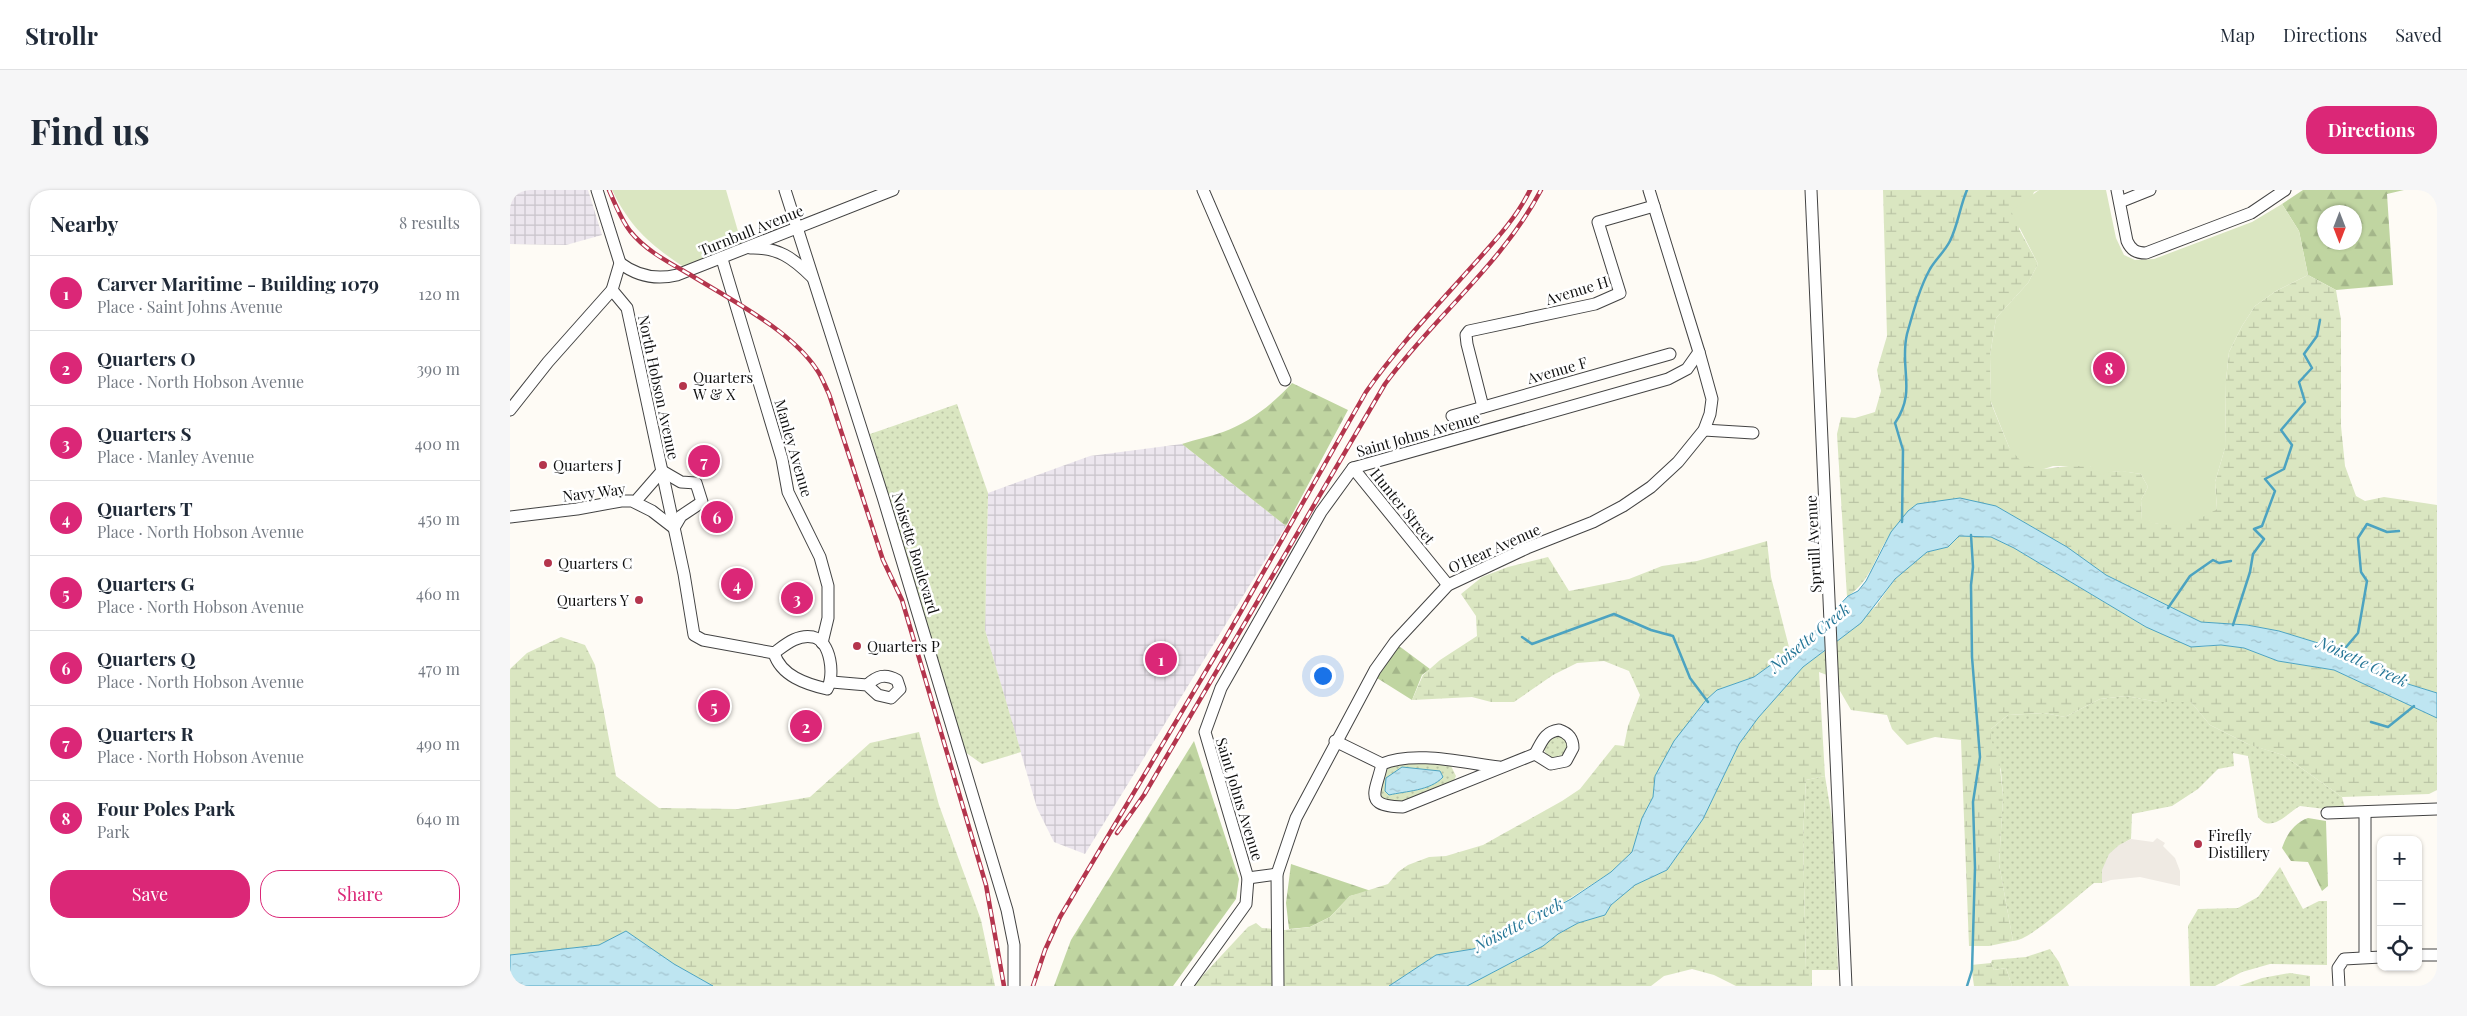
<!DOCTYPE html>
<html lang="en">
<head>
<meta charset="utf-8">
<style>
	:root { --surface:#fff; --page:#f6f6f7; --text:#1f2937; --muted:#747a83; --line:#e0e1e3; --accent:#db2777 }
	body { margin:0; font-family:"Playfair Display",serif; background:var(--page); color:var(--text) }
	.controls { position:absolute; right:15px; bottom:15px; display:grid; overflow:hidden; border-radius:10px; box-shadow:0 1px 4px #0004 }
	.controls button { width:45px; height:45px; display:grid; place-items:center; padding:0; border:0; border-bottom:1px solid var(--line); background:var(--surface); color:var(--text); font:25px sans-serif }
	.compass { position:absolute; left:1807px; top:15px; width:45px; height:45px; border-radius:50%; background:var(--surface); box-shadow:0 1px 4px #0004; rotate:180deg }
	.you { position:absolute; left:812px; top:485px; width:18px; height:18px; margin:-12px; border:4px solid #fff; border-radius:50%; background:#1a73e8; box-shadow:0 0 0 8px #1a73e833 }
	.badge { display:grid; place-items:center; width:32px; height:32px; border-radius:50%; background:var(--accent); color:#fff; font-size:16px; font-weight:700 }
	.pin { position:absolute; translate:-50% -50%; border:2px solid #fff; box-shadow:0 1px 5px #0006 }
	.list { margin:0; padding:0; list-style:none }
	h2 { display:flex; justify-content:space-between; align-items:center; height:65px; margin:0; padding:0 20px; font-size:21px }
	h2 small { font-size:16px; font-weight:400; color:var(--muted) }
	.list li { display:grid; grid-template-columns:32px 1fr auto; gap:15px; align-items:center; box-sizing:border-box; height:75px; padding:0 20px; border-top:1px solid var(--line) }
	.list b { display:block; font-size:19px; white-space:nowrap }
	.list p { margin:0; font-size:16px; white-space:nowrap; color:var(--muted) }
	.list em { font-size:16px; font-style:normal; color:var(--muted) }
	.actions { display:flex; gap:10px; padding:15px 20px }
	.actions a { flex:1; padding:11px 0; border:1px solid var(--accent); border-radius:20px; text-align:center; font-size:18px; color:var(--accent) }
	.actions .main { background:var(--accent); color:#fff }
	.icon { flex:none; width:28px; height:28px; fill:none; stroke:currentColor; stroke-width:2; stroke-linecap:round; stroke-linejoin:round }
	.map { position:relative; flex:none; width:1927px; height:796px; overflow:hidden; border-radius:20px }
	header { display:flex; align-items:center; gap:30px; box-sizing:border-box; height:70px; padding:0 25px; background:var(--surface); border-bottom:1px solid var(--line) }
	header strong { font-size:24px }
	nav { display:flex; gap:28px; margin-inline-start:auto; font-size:18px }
	.intro { display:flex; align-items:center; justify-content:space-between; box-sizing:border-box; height:120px; padding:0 30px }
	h1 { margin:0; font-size:35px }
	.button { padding:12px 22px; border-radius:20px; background:var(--accent); color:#fff; font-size:18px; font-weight:700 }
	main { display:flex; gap:30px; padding:0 30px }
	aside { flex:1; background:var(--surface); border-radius:20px; box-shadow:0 1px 4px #0004 }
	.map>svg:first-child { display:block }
	.industrial { fill:url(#industrial-grid) }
	.grass { fill:url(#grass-dots) }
	.forest { fill:url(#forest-firs); fill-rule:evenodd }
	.wetland { fill:url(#wetland-marsh) }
	.park { fill:#dae6c1 }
	.plaza { fill:#efeae3 }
	.water { fill:url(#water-ripples); stroke:#4ca3c1 }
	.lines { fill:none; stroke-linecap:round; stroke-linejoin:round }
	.stream { stroke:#4ca3c1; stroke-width:2.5 }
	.minor-casing { stroke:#434343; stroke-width:13 }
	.minor { stroke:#fff; stroke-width:11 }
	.rail-casing { stroke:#b4354d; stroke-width:4.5 }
	.rail { stroke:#fff; stroke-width:2.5; stroke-dasharray:8; stroke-linecap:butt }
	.poi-dot { fill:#b4354d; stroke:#fff; stroke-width:2 }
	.labels { text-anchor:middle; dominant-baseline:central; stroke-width:5; stroke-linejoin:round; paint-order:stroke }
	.street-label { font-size:15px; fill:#101010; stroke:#fff }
	.poi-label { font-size:15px; fill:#101010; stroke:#fff; text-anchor:start }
	.water-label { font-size:16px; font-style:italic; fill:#257697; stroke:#fff }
</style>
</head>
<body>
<header>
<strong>Strollr</strong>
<nav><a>Map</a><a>Directions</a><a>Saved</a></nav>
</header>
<div class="intro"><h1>Find us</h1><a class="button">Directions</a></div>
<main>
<aside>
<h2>Nearby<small>8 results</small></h2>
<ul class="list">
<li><span class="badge">1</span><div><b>Carver Maritime - Building 1079</b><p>Place · Saint Johns Avenue</p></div><em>120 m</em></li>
<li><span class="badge">2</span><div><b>Quarters O</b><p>Place · North Hobson Avenue</p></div><em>390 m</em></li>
<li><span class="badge">3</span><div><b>Quarters S</b><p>Place · Manley Avenue</p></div><em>400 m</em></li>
<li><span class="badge">4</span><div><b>Quarters T</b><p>Place · North Hobson Avenue</p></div><em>450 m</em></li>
<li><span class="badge">5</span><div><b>Quarters G</b><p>Place · North Hobson Avenue</p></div><em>460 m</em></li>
<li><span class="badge">6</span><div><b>Quarters Q</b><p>Place · North Hobson Avenue</p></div><em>470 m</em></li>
<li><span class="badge">7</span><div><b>Quarters R</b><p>Place · North Hobson Avenue</p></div><em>490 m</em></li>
<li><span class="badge">8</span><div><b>Four Poles Park</b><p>Park</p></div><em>640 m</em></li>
</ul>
<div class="actions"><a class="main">Save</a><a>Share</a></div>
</aside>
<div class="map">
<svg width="1927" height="796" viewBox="0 0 1927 796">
	<defs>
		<pattern id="industrial-grid" width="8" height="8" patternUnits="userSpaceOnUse" patternTransform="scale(1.25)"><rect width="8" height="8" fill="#ece6ee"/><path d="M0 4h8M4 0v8" fill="none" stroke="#c9c4cb"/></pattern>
		<pattern id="grass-dots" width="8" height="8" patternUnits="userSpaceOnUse" patternTransform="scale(1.25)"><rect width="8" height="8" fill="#dae6c1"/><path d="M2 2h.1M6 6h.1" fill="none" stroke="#bac4a5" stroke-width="1.8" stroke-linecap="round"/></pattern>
		<pattern id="forest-firs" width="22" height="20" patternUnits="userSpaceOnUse" patternTransform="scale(1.25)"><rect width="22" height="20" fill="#c0d5a1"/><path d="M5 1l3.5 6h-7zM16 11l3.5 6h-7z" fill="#a4b68a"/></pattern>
		<pattern id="wetland-marsh" width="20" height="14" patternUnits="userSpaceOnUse" patternTransform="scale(1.25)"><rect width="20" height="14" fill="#dae6c1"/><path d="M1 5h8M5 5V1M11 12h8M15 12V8" fill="none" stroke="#bac4a5"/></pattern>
		<pattern id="water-ripples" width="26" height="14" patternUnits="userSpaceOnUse" patternTransform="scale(1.25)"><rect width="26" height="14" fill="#bee5f1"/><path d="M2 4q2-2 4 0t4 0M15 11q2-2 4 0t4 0" fill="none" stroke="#a2c3ce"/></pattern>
	</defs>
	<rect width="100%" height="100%" fill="#fefbf5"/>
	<!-- industrial -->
	<g class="industrial">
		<polygon points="0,0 78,0 92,45 56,55 0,54"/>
		<polygon points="672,254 776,336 575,664 544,652 527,618 475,440 478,303 580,266"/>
	</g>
	<!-- grass -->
	<g class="grass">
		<polygon points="447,214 478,303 475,440 511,562 472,574 455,562 360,244"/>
		<path d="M1616,506L1648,512H1681L1700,535L1738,554L1773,565L1832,607L1835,618L1815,619L1790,616C1777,623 1761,644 1748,627L1738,566L1723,563L1724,576L1708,579L1688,599L1662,616L1622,624L1621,649C1604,657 1592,674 1592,693H1584C1567,706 1520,751 1503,751L1489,674L1493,607L1491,580L1481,551V539L1498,525L1534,523L1555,527L1590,509Z"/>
		<circle cx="1046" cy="557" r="12"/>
		<path d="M898,570L941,576L946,586L943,593L891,613L873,610L870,605C875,581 872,576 898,570Z"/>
		<polygon points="1315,586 1322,629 1328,780 1296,780 1293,647 1296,590"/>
		<polygon points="1770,677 1793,719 1809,711 1817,711 1817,775 1760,774 1732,782 1705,796 1680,796 1678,736 1688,719 1728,718 1748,707"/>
		<polygon points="1540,759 1549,772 1559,796 1502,796 1496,778 1484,780 1481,773 1482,770 1516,767"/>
		<polygon points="1780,783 1800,786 1800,796 1729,796 1752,788"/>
	</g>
	<!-- forest -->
	<g class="forest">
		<path d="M1793,0H1894L1877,4L1883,95L1826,100L1798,85L1789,41L1772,14ZM1814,22H1844V52H1814Z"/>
		<path d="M782,193L838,220L776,336L672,254C686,249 700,247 713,242C739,233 764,213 782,193Z"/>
		<polygon points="889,456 920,479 912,485 902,510 867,488"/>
		<polygon points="684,551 729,689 726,709 663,796 544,796 561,750"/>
		<path d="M1798,628L1816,631L1818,696L1812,701L1798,672L1781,671L1772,658C1777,644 1784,633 1798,628Z"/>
		<polygon points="781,674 861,701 840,706 820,727 800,737 779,739 776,713"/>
	</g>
	<!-- wetland -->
	<g class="wetland">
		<path d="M1373,0H1529L1524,2L1509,39L1528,74L1518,93L1486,128L1480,166L1481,213L1499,257L1534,279L1567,275L1580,276L1597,282L1612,281L1631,284L1638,297L1631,310L1632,330L1649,334L1707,319L1705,292L1715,258L1716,190L1719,162L1732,136L1745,116L1766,101L1798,85L1826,100L1831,130V236L1835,276L1846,306L1855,311L1874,307L1927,315V503L1898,494L1866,475L1846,470L1834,461L1769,441L1737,435L1691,432L1596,385L1557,357L1486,316L1398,321C1393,329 1386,335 1381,343C1364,367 1362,390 1337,407L1327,244L1331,227L1345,228L1365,222L1371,201L1367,180L1377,146Z"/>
		<polygon points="1449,346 1481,347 1504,358 1636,437 1691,457 1711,455 1734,458 1768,471 1824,480 1927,528 1927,600 1919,604 1832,607 1773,565 1740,555 1700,535 1681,512 1648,512 1616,506 1590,509 1555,527 1534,523 1498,525 1481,539 1481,550 1489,567 1493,607 1489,674 1503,751 1479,756 1459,756 1451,550 1425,547 1397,555 1382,539 1377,525 1341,520 1322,487 1309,482 1315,586 1296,590 1293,647 1296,780 1302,780 1302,796 1226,796 1204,785 1182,779 1154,786 1141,796 957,796 1033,756 1048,744 1068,733 1095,725 1101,715 1125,695 1157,680 1193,629 1229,554 1248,528 1293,477 1329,450 1366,416 1385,389 1417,362 1438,357"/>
		<polygon points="1257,351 1261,387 1280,461 1244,487 1207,500 1196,510 1183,526 1145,586 1143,607 1132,628 1122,662 1101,682 1040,721 979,753 963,759 926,765 879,796 683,796 738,737 746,733 752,738 775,740 800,737 820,727 840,706 878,694 888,682 898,675 919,667 936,666 973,655 1052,611 1070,599 1105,555 1114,556 1118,536 1130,505 1119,481 1094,471 1067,473 1043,485 1004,512 981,512 962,507 902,510 913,485 930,470 967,446 966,426 951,404 972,387 998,377 1038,367 1059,401 1119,389 1152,376 1187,371"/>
		<polygon points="51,447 75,455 85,475 106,586 149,618 228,619 300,607 360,553 409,542 429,615 471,730 485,796 203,796 164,774 116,742 89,755 0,765 0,479 17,463"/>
		<polygon points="1481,773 1484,780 1496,778 1502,796 1464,796 1461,775"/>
	</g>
	<!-- park -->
	<g class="park">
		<path d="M102,0H216L232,55L174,77C140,55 120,37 102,0Z"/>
		<path d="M1529,0H1596L1606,48L1614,65L1625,70L1644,69L1742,32L1772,14L1789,41L1798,85L1766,101L1745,116L1732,136L1719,162L1716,190L1715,258L1705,292L1707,319C1677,337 1667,338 1632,331L1631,310L1638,297L1631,284C1618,282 1604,279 1591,285L1580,276H1543L1534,279L1514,275L1499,257L1481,212L1480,166L1486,128L1518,93L1528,74L1501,21Z"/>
	</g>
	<!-- plaza -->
	<polygon class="plaza" points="1647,648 1655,653 1653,656 1665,668 1670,681 1670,696 1630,687 1601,690 1592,693 1592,680 1599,664 1609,655 1621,649 1643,652"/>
	<!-- water -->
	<g class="water">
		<polygon points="1450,308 1486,316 1557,357 1596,385 1691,432 1737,435 1769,441 1834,461 1846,470 1866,475 1898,494 1927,503 1927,528 1824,480 1768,471 1734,458 1711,455 1681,457 1636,437 1504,358 1481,347 1449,346 1438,357 1417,362 1385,389 1351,433 1293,477 1248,528 1229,554 1193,629 1157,680 1125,695 1101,715 1095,725 1068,733 1048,744 1033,756 957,796 879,796 926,765 963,759 979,753 1061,709 1101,682 1122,662 1132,628 1143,607 1145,586 1164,551 1196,510 1207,500 1244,487 1280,461 1305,441 1338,406 1348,401 1356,391 1381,342 1398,321 1407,314"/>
		<path d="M892,577L930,581L933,587C920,601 896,601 879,605L875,601L876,588Z"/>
		<polygon points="116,741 164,774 203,796 0,796 0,765 89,755"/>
	</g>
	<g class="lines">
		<!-- stream -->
		<g class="stream">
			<path d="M1392,332L1393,260L1385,233C1407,201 1389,178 1397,144C1403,123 1409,99 1420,79C1426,69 1435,61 1440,51C1448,35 1450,16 1457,0"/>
			<polyline points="1658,418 1680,386 1703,370 1709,373 1721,371"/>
			<polyline points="1723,435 1740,382 1743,364 1754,349 1744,339 1752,336 1765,301 1755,289 1774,279 1782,255 1771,240 1795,212 1789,192 1802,178 1794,164 1807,146 1810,130"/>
			<polyline points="1012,447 1022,454 1104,424 1141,440 1163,446 1180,488 1198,512"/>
			<polyline points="1831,463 1848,443 1857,391 1851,382 1848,348 1857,334 1877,342 1889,341"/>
			<polyline points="1861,532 1878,537 1904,516"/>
			<polyline points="1457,796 1462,780 1465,678 1463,612 1470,567 1462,467 1461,395 1463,377 1461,345"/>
		</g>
		<!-- minor casing -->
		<g class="minor-casing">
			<g id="minor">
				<path d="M87,0L110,73L102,100L117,118L174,384L184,445L193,450L264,463C271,486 296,494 317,499C325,486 321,451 303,447C287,444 275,455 264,463"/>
				<polyline points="275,0 373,307 497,720 504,755 504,796"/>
				<polyline points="693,0 775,190"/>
				<polyline points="1301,0 1336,796"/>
				<path d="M1607,0L1617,51C1621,60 1626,63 1636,63L1741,23L1775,0"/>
				<polyline points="1610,12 1640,0"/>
				<path d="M240,58C268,57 283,68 302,87"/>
				<polyline points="212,69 272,269 278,302 310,367 318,396 318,428 312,453"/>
				<path d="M110,73C127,86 146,90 167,85L383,0"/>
				<polyline points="973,217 957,154 956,145 959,141 1085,114 1110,103 1088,32 1144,16"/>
				<polyline points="0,220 38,172 102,100"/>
				<polyline points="942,226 1160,164"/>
				<polyline points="1194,240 1243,243"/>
				<polyline points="843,278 938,395"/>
				<polyline points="0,327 67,319 111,311 122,311 142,321 164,338 171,326 192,312 186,293 171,292 152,281 125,312"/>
				<path d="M322,492L357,495L368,505L381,508L390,499L387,490C375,483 367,486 357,495"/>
				<path d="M1049,540C1058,543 1063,548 1063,558L1056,571L1041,574L1025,564C1032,552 1034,542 1049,540Z"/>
				<polyline points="825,551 872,574"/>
				<path d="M989,577C954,573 904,560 872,574C866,602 852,616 893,617L1025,564"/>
				<polyline points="1855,622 1855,767"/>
				<polyline points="1817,623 1927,619"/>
				<polyline points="738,688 767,684"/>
				<polyline points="1908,765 1927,765"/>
				<polyline points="677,796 736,714 738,688 695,542 711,498 811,322 843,278 1158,189 1177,179 1189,162 1139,0"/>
				<polyline points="768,796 767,684 786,628 865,480 885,452 938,395 1017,358 1083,332 1113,316 1141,297 1168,272 1194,240 1200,224 1202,209 1189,162"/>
				<polyline points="1829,796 1828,778 1834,769 1871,767"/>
			</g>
		</g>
		<!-- minor -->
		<use href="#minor" class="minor"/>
		<!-- rail casing -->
		<g class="rail-casing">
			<g id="rail">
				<path d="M99,0C105,14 111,29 120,41C135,60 158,72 179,84C219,109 281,140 307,180C312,187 315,196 319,204L373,370L392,410L476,695L494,796"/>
				<path d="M607,643L634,605L875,194C924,127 992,74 1031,0"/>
				<path d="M523,796L535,760L550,727L718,444L856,202C886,159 922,121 957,82C980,56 1005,31 1020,0"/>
			</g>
		</g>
		<!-- rail -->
		<use href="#rail" class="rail"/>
	</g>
	<!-- markers -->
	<g class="poi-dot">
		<circle cx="173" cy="196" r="5"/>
		<circle cx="33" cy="275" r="5"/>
		<circle cx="38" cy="373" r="5"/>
		<circle cx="129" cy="410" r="5"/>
		<circle cx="347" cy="456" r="5"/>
		<circle cx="1688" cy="654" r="5"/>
	</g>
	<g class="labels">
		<!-- street labels -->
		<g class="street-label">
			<text transform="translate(241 40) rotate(-22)">Turnbull Avenue</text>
			<text transform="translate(1067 100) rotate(-17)">Avenue H</text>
			<text transform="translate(1047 180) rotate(-16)">Avenue F</text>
			<text transform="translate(149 197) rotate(78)">North Hobson Avenue</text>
			<text transform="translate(908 244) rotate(-16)">Saint Johns Avenue</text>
			<text transform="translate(284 258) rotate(74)">Manley Avenue</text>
			<text transform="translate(84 302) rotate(-7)">Navy Way</text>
			<text transform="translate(893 316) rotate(51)">Hunter Street</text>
			<text transform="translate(1303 354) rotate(-93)">Spruill Avenue</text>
			<text transform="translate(984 358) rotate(-24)">O'Hear Avenue</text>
			<text transform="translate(406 363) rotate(73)">Noisette Boulevard</text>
			<text transform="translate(730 609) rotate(73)">Saint Johns Avenue</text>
		</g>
		<!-- poi labels -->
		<g class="poi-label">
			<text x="183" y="187">Quarters<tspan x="183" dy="17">W &amp; X</tspan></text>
			<text x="43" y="275">Quarters J</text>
			<text x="48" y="373">Quarters C</text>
			<text x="119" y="410" text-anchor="end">Quarters Y</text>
			<text x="357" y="456">Quarters P</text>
			<text x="1698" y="645">Firefly<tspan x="1698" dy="17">Distillery</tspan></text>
		</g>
		<!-- water labels -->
		<g class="water-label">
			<text transform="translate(1299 447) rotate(-39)">Noisette Creek</text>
			<text transform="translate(1853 471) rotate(25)">Noisette Creek</text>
			<text transform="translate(1008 734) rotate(-27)">Noisette Creek</text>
		</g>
	</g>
</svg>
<div class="controls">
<button>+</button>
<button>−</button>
<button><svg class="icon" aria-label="locate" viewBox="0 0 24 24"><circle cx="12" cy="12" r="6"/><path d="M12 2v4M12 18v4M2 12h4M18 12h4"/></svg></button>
</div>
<svg class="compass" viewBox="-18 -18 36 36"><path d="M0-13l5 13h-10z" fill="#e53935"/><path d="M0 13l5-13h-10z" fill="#747a83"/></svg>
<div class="you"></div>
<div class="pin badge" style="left:651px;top:469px">1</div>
<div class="pin badge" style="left:296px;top:536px">2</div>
<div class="pin badge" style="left:287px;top:408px">3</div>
<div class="pin badge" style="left:227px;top:394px">4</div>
<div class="pin badge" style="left:204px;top:516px">5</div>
<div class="pin badge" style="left:207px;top:327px">6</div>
<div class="pin badge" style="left:194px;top:271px">7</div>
<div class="pin badge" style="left:1599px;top:178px">8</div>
</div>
</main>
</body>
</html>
